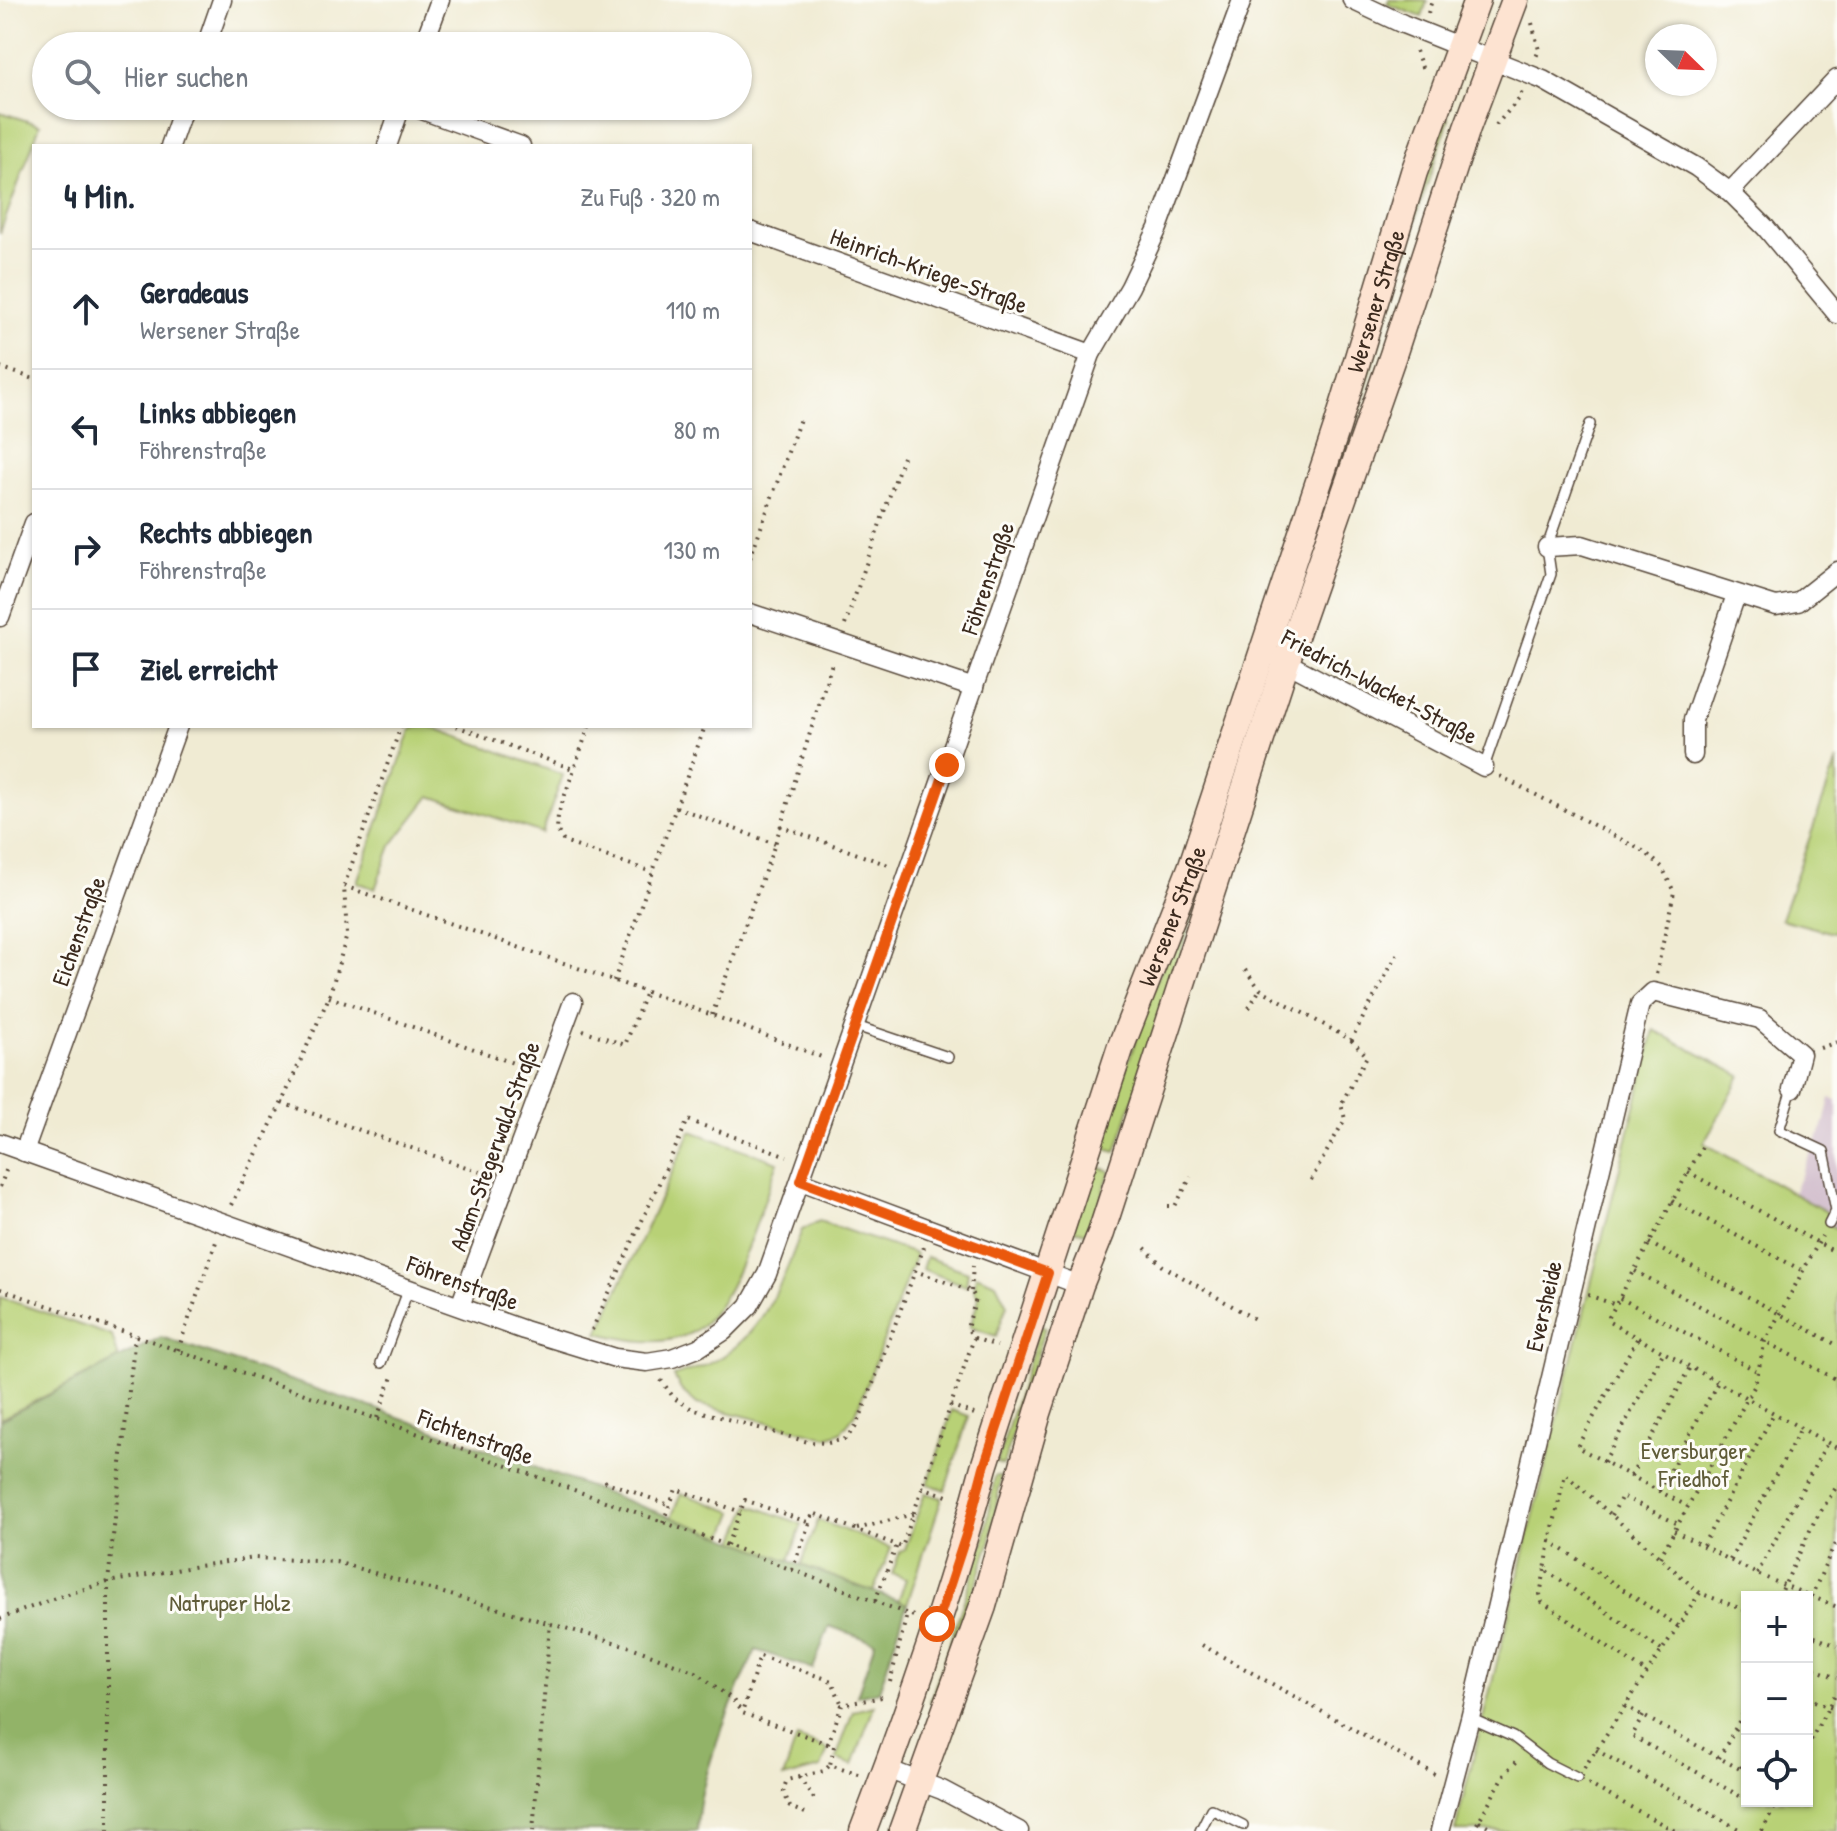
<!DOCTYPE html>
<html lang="de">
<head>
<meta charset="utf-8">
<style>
	:root { --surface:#fff; --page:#f6f6f7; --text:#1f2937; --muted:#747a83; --line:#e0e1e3 }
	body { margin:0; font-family:"Patrick Hand",sans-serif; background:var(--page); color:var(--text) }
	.controls { position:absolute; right:24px; bottom:24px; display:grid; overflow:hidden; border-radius:0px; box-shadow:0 2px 6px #0004 }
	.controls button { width:72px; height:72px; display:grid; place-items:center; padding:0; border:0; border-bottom:2px solid var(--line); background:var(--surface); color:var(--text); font:40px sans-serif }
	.compass { position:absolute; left:1645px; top:24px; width:72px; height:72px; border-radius:50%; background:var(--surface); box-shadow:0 2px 6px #0004; rotate:113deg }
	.stop { position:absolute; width:24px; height:24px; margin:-18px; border:6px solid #ea580c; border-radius:50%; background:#fff }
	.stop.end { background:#ea580c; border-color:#fff; box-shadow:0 2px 8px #0008 }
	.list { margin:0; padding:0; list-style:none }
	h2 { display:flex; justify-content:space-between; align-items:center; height:104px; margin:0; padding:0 32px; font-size:34px }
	h2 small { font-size:26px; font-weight:400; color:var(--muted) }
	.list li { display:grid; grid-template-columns:52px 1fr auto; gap:24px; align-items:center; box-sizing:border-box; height:120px; padding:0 32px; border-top:2px solid var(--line) }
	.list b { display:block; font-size:30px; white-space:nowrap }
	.list p { margin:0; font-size:26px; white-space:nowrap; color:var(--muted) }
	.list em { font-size:26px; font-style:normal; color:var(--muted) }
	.icon { flex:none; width:44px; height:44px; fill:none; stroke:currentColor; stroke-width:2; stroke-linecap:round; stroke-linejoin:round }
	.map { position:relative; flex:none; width:1837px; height:1831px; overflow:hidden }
	.search { position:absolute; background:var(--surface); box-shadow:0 2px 6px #0004; left:32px; top:32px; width:720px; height:88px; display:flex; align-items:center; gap:20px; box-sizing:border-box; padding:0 28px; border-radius:44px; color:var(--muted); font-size:30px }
	.panel { position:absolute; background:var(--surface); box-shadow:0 2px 6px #0004; left:32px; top:144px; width:720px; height:584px; border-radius:0px }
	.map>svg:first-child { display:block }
	.industrial { fill:#d1bdcc }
	.green { fill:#b8d176; stroke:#7a7e4a; stroke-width:2; fill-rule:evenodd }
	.forest { fill:#92b367; stroke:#666e42; stroke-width:2 }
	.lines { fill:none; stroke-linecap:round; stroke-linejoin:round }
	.lane-casing { stroke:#564739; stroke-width:12 }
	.street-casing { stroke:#564739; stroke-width:21 }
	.secondary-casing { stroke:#564739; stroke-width:29 }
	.path { stroke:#564739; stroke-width:4; stroke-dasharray:2 6; stroke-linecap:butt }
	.lane { stroke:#fff; stroke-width:9 }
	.street { stroke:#fff; stroke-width:18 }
	.secondary { stroke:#fde3d1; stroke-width:26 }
	.route { stroke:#ea580c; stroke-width:10 }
	.labels { text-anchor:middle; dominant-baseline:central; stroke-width:6; stroke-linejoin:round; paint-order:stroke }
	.street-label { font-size:24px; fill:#3b2a1e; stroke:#fdfcf7 }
	.park-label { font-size:24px; fill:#605c38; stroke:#fdfcf7 }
</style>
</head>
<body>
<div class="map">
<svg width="1837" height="1831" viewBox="0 0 1837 1831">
	<rect width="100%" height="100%" fill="#fdfcf7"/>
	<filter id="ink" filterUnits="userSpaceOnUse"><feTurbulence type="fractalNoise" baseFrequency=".0125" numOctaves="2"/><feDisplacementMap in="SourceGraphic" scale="16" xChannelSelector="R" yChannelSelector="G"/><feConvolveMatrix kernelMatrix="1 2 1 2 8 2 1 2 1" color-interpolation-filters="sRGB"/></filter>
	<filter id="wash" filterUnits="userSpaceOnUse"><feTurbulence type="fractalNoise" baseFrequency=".006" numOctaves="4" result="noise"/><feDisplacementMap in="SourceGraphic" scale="32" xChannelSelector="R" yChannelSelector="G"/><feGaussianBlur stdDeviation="1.8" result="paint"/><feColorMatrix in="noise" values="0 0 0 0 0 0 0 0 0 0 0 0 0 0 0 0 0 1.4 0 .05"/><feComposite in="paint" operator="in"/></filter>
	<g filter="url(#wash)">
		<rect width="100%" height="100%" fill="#f0ebd3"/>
		<!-- industrial -->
		<polygon class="industrial" points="1830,1098 1837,1100 1837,1229 1825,1223 1793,1193 1824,1124"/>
		<!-- green -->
		<g class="green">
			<polygon points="1389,0 1424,0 1427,1 1422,17 1387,4"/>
			<polygon points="0,112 40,125 0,233"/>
			<polygon points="1443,117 1449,119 1418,212 1341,470 1335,468"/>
			<polygon points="1255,704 1261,705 1116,1152 1098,1147"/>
			<polygon points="419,726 429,726 563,775 542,833 430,796 391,846 375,889 357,882 411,730"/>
			<polygon points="1837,760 1837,934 1781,919"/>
			<path d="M1654,1030L1741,1076L1704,1143L1830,1214L1826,1223L1837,1229V1831H1455ZM1747,1597H1807V1801H1747Z"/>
			<path d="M691,1131L778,1162C761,1206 733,1314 689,1334C659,1347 628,1340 598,1333Z"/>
			<polygon points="1093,1165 1110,1171 1090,1234 1072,1229"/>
			<path d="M819,1221L916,1254L856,1413L841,1432L827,1437L697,1404L681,1390L674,1376C687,1371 703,1368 715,1361C765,1333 782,1281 802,1230Z"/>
			<polygon points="926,1257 968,1272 966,1286 922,1269"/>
			<polygon points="976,1275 996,1283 1007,1305 996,1336 970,1327 979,1298 974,1290"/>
			<polygon points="0,1297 112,1336 119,1359 0,1419"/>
			<polygon points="1040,1325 1045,1327 1003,1465 997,1463"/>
			<polygon points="952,1410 969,1416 945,1490 928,1484"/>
			<polygon points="995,1476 1001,1476 990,1543 936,1703 930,1701 984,1542"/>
			<polygon points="681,1493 734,1512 724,1537 671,1518"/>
			<polygon points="925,1493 942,1498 907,1604 898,1601 906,1579 892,1574 900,1552 905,1549"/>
			<polygon points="750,1505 802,1524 789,1561 735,1541"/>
			<polygon points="818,1520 891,1548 873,1592 801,1565"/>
			<polygon points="874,1706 853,1765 836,1759 853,1711"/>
			<polygon points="797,1738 828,1749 821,1768 783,1778"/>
		</g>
		<!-- forest -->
		<path class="forest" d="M161,1337L382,1411L907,1604L879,1691L857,1696L875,1642L829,1626L813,1669L756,1650C733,1698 698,1779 697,1831H0V1420Z"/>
	</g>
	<g filter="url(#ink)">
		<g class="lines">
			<!-- lane casing -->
			<g class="lane-casing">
				<g id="lane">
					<polyline points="1484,767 1551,574 1547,547 1590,424"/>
					<polyline points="856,1026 948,1057"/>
					<polyline points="1792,1089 1779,1130 1824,1151 1836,1210 1829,1224"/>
					<polyline points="381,1363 409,1288"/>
					<polyline points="1470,1718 1513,1737 1547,1763 1577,1778"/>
					<polyline points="1200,1831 1211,1809 1243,1825"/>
				</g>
			</g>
			<!-- street casing -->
			<g class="street-casing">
				<g id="street">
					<polyline points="1352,0 1403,24 1543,80 1696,167 1730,192 1766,228 1837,314"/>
					<polyline points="206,46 222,0"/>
					<polyline points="423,46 440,0"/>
					<polyline points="411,106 521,146"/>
					<polyline points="170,146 184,106"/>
					<polyline points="387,146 401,106"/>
					<polyline points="1730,192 1837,79"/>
					<polyline points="750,231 1091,354"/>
					<polyline points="1547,547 1582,545 1776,606 1798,602 1837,571"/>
					<polyline points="750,613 974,688"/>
					<polyline points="0,617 34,523"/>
					<polyline points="1278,658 1484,767"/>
					<polyline points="1693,755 1693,720 1736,595"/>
					<polyline points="0,1143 524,1330 615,1358 647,1362 672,1358 698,1348 724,1331 749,1306 767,1274 1091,354 1130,287 1158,228 1242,0"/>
					<polyline points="24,1152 178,726"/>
					<polyline points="801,1181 1080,1285"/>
					<polyline points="460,1306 573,1002"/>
					<polyline points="887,1769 942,1790 1019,1831"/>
					<polyline points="1440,1831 1470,1718 1640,1004 1653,992 1760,1019 1801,1054 1792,1089"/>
				</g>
			</g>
			<!-- secondary casing -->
			<g class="secondary-casing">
				<g id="secondary">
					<path id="s1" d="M863,1831C909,1711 951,1591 984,1467L1121,1046L1191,868L1337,427L1414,172L1477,0"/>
					<polyline points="902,1831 983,1606 1038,1413 1080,1285 1101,1233 1286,662 1393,355 1467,128 1515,0"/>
				</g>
			</g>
			<!-- path -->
			<g class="path">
				<polyline points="1428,13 1432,0"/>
				<polyline points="1532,23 1539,50 1536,57"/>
				<polyline points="1416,51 1424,73"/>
				<polyline points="1496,125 1519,99 1522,91"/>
				<polyline points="0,367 34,379"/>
				<polyline points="750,558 801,416"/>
				<polyline points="845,625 903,457"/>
				<polyline points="456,726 573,769"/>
				<polyline points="589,726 558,815 557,830 564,842 652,872"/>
				<polyline points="1500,776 1645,852 1662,867 1674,892 1656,975"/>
				<polyline points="676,807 775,844"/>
				<polyline points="780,826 891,866"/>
				<polyline points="344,886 712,1015 824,1058"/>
				<polyline points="1245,970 1260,989 1351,1040 1399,951"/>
				<polyline points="614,981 705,726"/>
				<polyline points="329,997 527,1068"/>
				<polyline points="1249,1008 1260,989"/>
				<polyline points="712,1015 775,844 833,660"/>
				<polyline points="583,1030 625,1045 646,992"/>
				<polyline points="1820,1048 1837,1042"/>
				<polyline points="282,1103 489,1175"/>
				<polyline points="1702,1147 1609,1317 1609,1322 1837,1448"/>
				<polyline points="1688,1172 1837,1253"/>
				<polyline points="1311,1180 1345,1119 1341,1104 1367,1056 1351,1040"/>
				<polyline points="0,1187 8,1165"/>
				<polyline points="1672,1201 1803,1271"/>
				<polyline points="231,1205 282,1102 329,997 347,935 344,886 401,726"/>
				<polyline points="1168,1206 1175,1206 1191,1177"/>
				<polyline points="1649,1243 1837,1345"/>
				<polyline points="1145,1248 1163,1266 1258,1321"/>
				<polyline points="1635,1271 1837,1380"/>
				<polyline points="0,1289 377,1419 727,1545 916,1617"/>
				<polyline points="971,1291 973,1266"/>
				<polyline points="1588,1295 1616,1305"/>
				<polyline points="1620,1298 1759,1372"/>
				<polyline points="592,1330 688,1120 787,1156"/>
				<polyline points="974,1338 997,1346"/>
				<polyline points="1637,1339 1577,1447 1687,1506"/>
				<polyline points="178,1350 217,1239"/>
				<polyline points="661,1380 674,1398 692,1409 808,1442 828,1443 845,1439 855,1428 864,1408 924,1247"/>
				<polyline points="950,1405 974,1414"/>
				<polyline points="377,1418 393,1374"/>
				<polyline points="1604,1462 1663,1353"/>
				<polyline points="1631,1476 1690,1367"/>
				<polyline points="604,1481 669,1505"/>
				<polyline points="922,1487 947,1496"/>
				<polyline points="1659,1491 1718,1382"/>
				<polyline points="1612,1515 1622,1496 1678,1524"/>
				<polyline points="663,1522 676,1489 741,1512"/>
				<polyline points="857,1529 913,1514"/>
				<polyline points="1674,1531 1757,1574 1837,1607"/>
				<polyline points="1550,1541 1545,1570 1662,1650"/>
				<polyline points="727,1545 745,1500 810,1523"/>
				<polyline points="1703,1545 1774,1413"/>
				<polyline points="1660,1557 1755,1385 1765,1341 1822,1236"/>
				<polyline points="1730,1560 1801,1428"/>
				<polyline points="792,1570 813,1513 902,1547 974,1338 967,1328 976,1299 971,1291 915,1271"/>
				<polyline points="1545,1570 1540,1594 1542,1602 1647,1673"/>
				<polyline points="1757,1574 1827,1443"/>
				<polyline points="1779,1597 1814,1522 1837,1486"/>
				<polyline points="1811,1597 1837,1539"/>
				<polyline points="875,1601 897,1545"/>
				<polyline points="0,1619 58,1597 108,1582 198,1566 255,1558 336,1562 631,1647 696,1672 733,1700 742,1713"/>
				<polyline points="1678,1626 1550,1541 1565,1474 1700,1593 1747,1611"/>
				<polyline points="1807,1634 1837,1646"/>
				<polyline points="1202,1645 1436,1775"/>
				<polyline points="1807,1666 1837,1678"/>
				<polyline points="890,1682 907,1614"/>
				<polyline points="1807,1698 1837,1710"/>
				<polyline points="1625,1706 1747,1773"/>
				<polyline points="1643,1716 1632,1736 1747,1800"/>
				<polyline points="828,1744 742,1713 760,1656 832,1681 842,1705"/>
				<polyline points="1807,1747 1837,1691"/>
				<polyline points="1596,1750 1742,1831"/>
				<polyline points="1719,1758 1747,1707"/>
				<polyline points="1584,1768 1700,1593"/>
				<polyline points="1741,1768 1747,1756"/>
				<polyline points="859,1775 830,1765 834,1746 828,1744 842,1705 887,1696"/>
				<polyline points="799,1777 815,1800"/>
				<polyline points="1588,1784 1675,1831"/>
				<polyline points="1750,1801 1756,1805 1758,1801"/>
				<polyline points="805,1813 790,1807 783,1790 787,1780 824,1771 830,1765"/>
				<polyline points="1479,1821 1497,1831"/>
				<polyline points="108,1831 108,1582 135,1336"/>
				<polyline points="533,1831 550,1623"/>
				<polyline points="1473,1831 1505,1774 1519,1759"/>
				<polyline points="1762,1831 1778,1801"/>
			</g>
			<!-- lane -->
			<use href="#lane" class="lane"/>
			<!-- street -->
			<use href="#street" class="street"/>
			<!-- secondary -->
			<use href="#secondary" class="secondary"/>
		</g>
	</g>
	<g class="lines" filter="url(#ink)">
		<!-- route -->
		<polyline class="route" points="937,1624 966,1535 984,1467 1048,1273 801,1181 947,765"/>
	</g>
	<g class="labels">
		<!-- street labels -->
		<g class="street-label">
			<text transform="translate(929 270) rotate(20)">Heinrich-Kriege-Straße</text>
			<text stroke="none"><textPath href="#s1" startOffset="1614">Wersener Straße</textPath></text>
			<text transform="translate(987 578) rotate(-71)">Föhrenstraße</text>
			<text transform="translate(1380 686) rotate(28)">Friedrich-Wacket-Straße</text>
			<text stroke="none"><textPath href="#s1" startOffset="966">Wersener Straße</textPath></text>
			<text transform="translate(78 931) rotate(-70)">Eichenstraße</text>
			<text transform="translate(494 1146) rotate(-70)">Adam-Stegerwald-Straße</text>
			<text transform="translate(463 1282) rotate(20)">Föhrenstraße</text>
			<text transform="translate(1543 1306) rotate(-77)">Eversheide</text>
			<text transform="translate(476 1436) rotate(20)">Fichtenstraße</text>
		</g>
		<!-- park labels -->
		<g class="park-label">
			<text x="1694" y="1450">Eversburger<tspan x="1694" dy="28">Friedhof</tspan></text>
			<text x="230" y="1602">Natruper Holz</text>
		</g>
	</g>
</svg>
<div class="controls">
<button>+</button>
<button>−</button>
<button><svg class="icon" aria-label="locate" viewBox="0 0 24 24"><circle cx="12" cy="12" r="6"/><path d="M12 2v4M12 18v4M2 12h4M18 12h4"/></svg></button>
</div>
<svg class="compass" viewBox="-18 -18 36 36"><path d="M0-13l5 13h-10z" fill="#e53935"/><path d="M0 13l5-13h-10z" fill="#747a83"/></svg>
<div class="stop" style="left:937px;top:1624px"></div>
<div class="stop end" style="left:947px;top:765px"></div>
<div class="search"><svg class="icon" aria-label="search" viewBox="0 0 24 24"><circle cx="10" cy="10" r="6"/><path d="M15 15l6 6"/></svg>Hier suchen</div>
<section class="panel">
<h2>4 Min.<small>Zu Fuß · 320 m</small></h2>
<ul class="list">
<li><svg class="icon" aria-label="ahead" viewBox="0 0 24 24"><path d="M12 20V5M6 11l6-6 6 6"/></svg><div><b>Geradeaus</b><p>Wersener Straße</p></div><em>110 m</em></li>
<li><svg class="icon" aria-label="left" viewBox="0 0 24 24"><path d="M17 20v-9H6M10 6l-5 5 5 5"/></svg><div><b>Links abbiegen</b><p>Föhrenstraße</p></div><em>80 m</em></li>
<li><svg class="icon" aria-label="right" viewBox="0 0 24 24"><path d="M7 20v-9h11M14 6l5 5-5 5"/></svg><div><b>Rechts abbiegen</b><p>Föhrenstraße</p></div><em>130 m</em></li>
<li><svg class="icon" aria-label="arrive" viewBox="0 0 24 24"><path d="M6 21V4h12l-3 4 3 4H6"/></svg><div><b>Ziel erreicht</b></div></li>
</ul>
</section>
</div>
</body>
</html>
